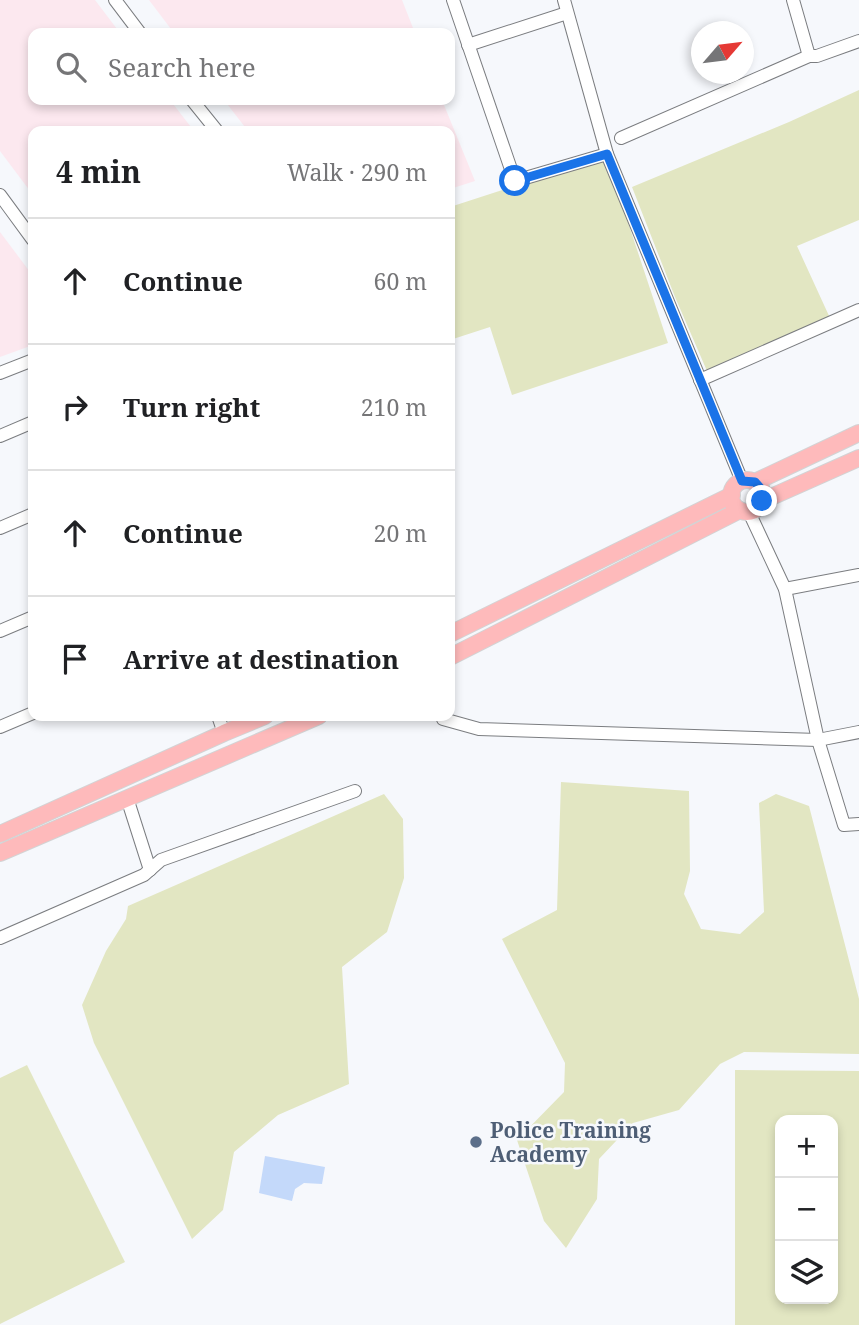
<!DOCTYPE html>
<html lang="en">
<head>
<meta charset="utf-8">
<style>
	:root { --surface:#fff; --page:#f6f6f6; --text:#202124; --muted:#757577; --line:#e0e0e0 }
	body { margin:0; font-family:"Noto Serif",serif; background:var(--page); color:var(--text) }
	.controls { position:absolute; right:21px; bottom:21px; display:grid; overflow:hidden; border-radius:14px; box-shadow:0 4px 10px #0003 }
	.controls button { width:63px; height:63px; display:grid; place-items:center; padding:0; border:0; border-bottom:2px solid var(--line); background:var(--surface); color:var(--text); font:35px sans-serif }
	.compass { position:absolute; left:691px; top:21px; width:63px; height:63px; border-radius:50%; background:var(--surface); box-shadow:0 4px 10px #0003; rotate:62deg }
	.stop { position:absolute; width:21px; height:21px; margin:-16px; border:5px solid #1a73e8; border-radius:50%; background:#fff }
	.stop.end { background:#1a73e8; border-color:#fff; box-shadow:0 2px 7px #0008 }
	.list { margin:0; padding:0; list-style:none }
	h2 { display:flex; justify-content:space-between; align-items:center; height:91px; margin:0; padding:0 28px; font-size:30px }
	h2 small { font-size:23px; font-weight:400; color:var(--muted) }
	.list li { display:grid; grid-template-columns:46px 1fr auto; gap:21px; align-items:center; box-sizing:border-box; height:126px; padding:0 28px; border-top:2px solid var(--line) }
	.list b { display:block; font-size:26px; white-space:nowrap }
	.list em { font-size:23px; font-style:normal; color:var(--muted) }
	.icon { flex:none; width:38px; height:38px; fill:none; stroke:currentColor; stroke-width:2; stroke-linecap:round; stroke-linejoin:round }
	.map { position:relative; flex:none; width:859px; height:1325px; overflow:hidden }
	.search { position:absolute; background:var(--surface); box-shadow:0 4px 10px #0003; left:28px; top:28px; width:427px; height:77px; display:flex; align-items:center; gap:18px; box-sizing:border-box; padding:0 24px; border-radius:14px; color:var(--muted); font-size:26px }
	.panel { position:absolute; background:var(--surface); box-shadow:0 4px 10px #0003; left:28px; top:126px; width:427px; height:595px; border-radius:14px }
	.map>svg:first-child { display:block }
	.industrial { fill:#fce8ef }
	.green { fill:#e2e6c2; fill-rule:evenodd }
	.water { fill:#c4d9fa }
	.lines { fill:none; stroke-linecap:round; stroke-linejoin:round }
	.minor-casing { stroke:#7b7d80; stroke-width:14 }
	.major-casing { stroke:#d3d3d4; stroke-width:18 }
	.minor { stroke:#fff; stroke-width:12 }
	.major { stroke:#febabb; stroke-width:16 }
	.route { stroke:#1a73e8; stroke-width:9 }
	.service-dot { fill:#5c6f8a; stroke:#f6f8fc; stroke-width:2.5 }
	.labels { text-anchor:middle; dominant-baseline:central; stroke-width:5; stroke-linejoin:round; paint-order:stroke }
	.service-label { font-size:21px; font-weight:bold; fill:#4e5e75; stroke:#f6f8fc; text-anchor:start }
</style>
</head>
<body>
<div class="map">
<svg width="859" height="1325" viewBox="0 0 859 1325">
	<rect width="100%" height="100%" fill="#f6f8fc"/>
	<!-- industrial -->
	<g class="industrial">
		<polygon points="0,0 95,0 120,33 33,33 33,100 170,100 194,131 33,131 33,195 0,151"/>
		<polygon points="149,0 402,0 415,33 174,33"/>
		<polygon points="224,100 442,100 475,181 450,189 450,131 248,131"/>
		<polygon points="0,232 33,276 33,345 0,357"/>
	</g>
	<!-- green -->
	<g class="green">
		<polygon points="859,90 859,220 797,246 830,318 707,371 675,297 632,187 789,122"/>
		<polygon points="606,156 668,343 512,395 490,327 450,340 450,207"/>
		<polygon points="561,782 689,791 690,871 684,894 701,929 740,934 764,912 759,803 776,794 809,806 859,999 859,1054 744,1052 720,1064 679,1110 633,1123 599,1159 597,1199 566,1248 544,1221 517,1140 564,1092 565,1063 502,939 557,910"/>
		<polygon points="384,794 403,819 404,878 387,932 342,967 349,1084 278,1115 234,1152 223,1210 192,1239 94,1043 82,1005 106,951 126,919 128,906"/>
		<polygon points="27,1065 125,1262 0,1324 0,1078"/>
		<path d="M735,1070L859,1071V1325H735ZM780,1120H833V1299H780Z"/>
	</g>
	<!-- water -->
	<polygon class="water" points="265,1156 325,1167 322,1184 304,1183 295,1189 292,1201 259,1193"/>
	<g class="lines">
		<!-- minor casing -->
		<g class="minor-casing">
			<g id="minor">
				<polyline points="115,0 140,33"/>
				<polyline points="453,0 515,181 607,154"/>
				<polyline points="564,0 607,154 742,481"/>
				<polyline points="793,0 809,56"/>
				<polyline points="468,45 567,13"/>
				<polyline points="192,100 217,131"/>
				<polyline points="621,138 809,56 817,56 859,41"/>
				<polyline points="0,195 33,240"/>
				<polyline points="0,373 33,360"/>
				<polyline points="700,380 859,310"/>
				<polyline points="0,436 33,422"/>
				<polyline points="749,512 785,589 818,740 844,825 859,824"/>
				<polyline points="0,528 33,514"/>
				<polyline points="785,589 859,575"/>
				<polyline points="0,631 33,617"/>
				<polyline points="218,716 224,733"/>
				<polyline points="443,716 443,719 479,729 818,740 859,732"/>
				<polyline points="0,727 33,713"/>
				<polyline points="127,798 150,870"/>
				<polyline points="0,938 144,875 161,860 355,791"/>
			</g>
		</g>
		<!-- major casing -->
		<g class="major-casing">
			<g id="major">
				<circle cx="747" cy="496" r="16"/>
				<polyline points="755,482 859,433"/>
				<polyline points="762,501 859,458"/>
				<polyline points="450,634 732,495"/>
				<polyline points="450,657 740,510"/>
				<polyline points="0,834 224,733 265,716"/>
				<polyline points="0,853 319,716"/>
			</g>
		</g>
		<!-- minor -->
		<use href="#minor" class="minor"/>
		<!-- major -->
		<use href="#major" class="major"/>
	</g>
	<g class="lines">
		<!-- route -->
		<polyline class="route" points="515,181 607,154 742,481 755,482 762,490 762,501"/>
	</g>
	<!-- markers -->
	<circle class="service-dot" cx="476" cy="1142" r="7"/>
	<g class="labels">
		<!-- service labels -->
		<g class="service-label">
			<text x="490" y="1130">Police Training<tspan x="490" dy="24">Academy</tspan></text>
		</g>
	</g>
</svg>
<div class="controls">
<button>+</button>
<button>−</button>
<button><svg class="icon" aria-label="layers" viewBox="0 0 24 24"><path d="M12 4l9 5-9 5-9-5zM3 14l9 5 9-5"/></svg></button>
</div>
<svg class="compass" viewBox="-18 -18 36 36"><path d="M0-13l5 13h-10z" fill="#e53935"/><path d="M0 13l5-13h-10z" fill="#757577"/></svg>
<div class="stop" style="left:515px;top:181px"></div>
<div class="stop end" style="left:762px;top:501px"></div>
<div class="search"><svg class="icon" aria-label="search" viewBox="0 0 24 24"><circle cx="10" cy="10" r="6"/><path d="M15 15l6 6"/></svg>Search here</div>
<section class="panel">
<h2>4 min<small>Walk · 290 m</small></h2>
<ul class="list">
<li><svg class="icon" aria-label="ahead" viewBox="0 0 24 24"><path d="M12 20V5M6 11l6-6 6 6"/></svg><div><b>Continue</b></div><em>60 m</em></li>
<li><svg class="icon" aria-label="right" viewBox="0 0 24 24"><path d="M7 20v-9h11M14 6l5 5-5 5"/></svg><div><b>Turn right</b></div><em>210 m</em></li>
<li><svg class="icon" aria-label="ahead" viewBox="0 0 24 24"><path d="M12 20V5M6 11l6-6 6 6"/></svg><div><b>Continue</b></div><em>20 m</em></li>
<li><svg class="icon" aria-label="arrive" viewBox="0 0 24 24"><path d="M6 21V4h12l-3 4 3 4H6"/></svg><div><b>Arrive at destination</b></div></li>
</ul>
</section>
</div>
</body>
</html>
